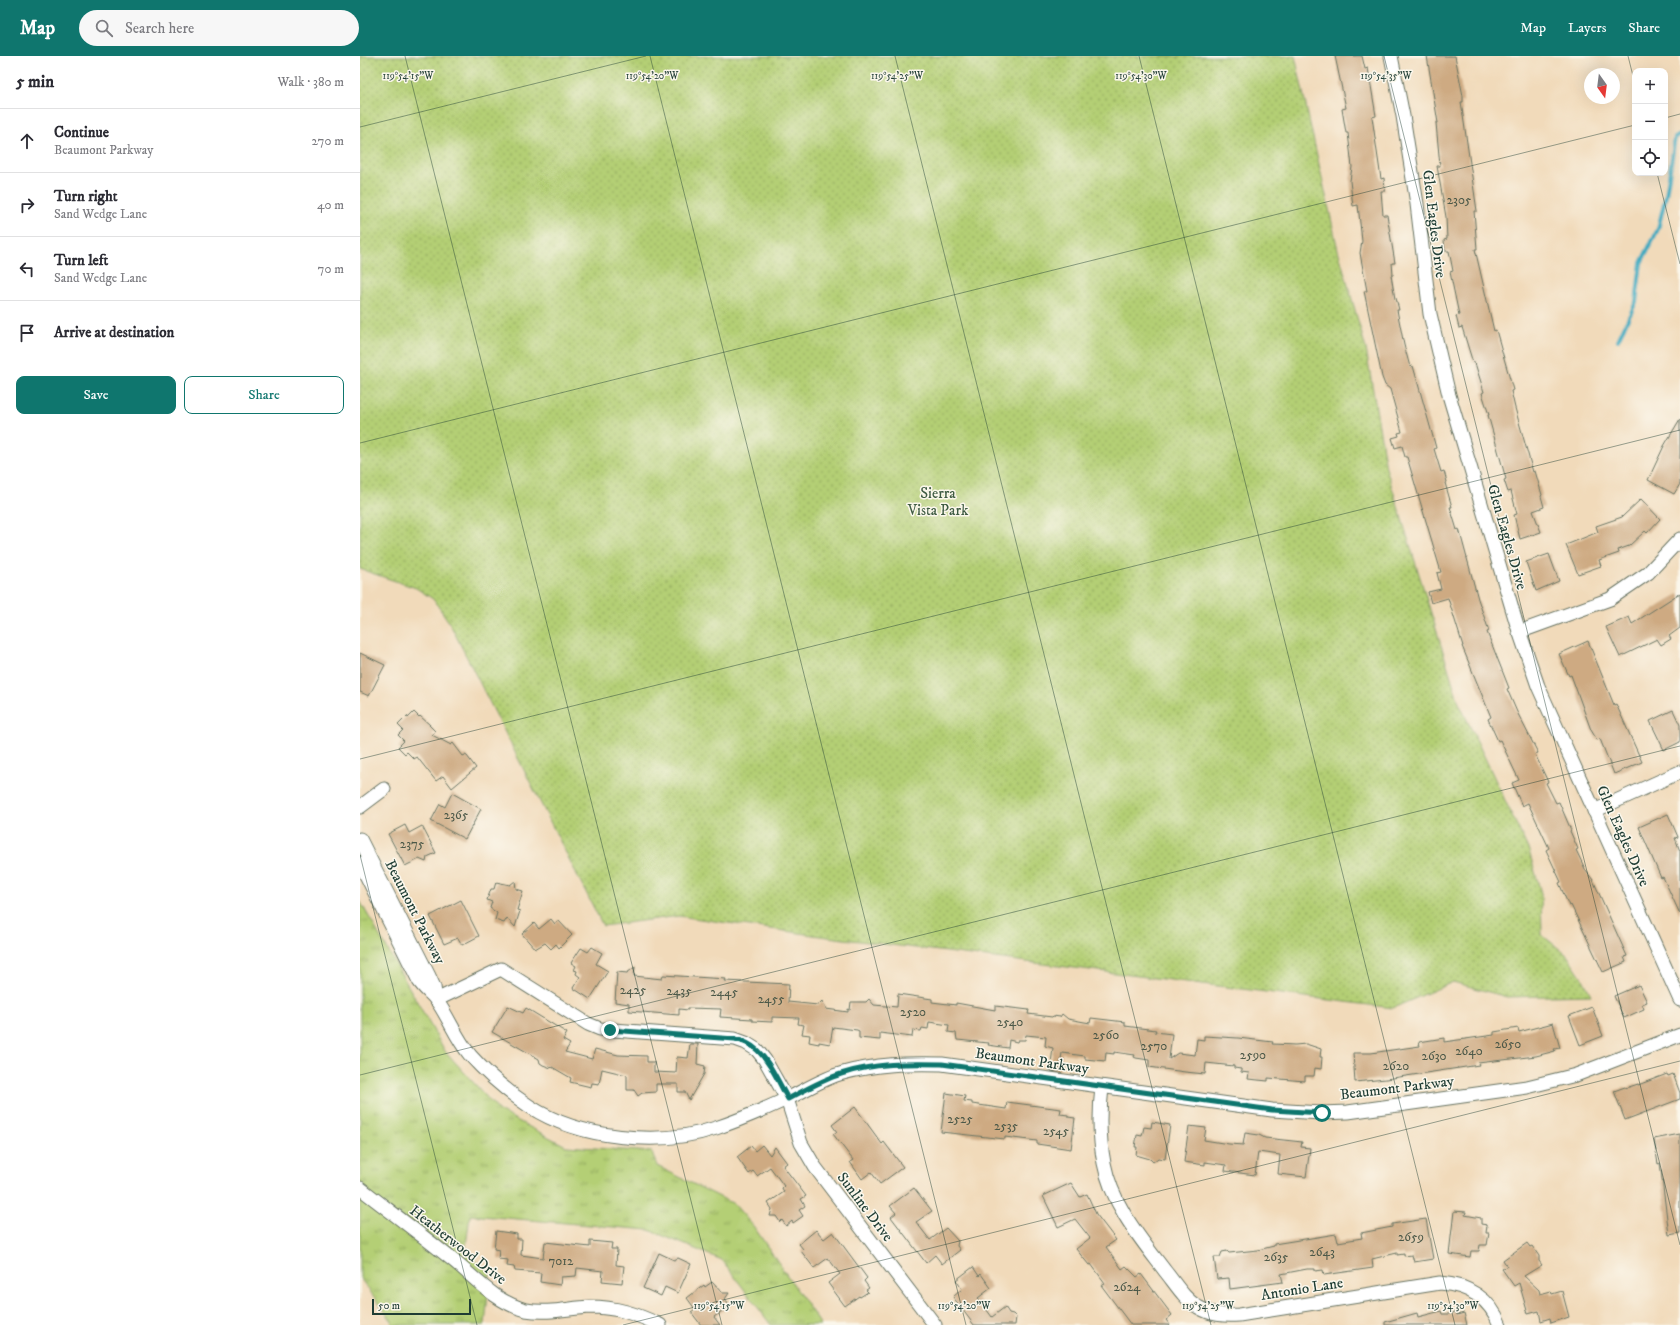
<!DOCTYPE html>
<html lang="en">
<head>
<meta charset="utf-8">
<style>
	:root { --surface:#fff; --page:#f7f7f7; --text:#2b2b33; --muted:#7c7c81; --line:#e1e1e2; --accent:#0f766e }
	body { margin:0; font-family:"IM FELL DW Pica",serif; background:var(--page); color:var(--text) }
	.controls { position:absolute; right:12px; top:12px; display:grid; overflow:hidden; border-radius:8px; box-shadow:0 4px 16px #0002 }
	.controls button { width:36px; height:36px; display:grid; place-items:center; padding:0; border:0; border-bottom:1px solid var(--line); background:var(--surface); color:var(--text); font:20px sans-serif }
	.compass { position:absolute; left:1224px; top:12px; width:36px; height:36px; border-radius:50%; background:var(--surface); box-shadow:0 4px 16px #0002; rotate:166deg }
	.scale { position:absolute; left:12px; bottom:10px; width:99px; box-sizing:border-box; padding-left:4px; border:2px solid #1f3d34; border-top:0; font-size:11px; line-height:14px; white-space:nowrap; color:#1f3d34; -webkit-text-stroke:3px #fbf7ec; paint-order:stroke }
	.stop { position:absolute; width:12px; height:12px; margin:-9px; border:3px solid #0f766e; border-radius:50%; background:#fff }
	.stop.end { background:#0f766e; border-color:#fff; box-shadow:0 1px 4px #0008 }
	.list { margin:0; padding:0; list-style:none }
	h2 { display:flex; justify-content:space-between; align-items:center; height:52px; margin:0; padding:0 16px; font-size:17px }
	h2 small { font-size:13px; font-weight:400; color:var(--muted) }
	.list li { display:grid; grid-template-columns:26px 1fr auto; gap:12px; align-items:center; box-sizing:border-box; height:64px; padding:0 16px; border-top:1px solid var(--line) }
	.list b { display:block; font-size:15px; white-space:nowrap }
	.list p { margin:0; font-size:13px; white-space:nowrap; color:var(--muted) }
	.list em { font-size:13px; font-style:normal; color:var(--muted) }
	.actions { display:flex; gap:8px; padding:12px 16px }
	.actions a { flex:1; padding:9px 0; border:1px solid var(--accent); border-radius:8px; text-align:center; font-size:14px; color:var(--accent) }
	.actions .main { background:var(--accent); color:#fff }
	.icon { flex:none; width:22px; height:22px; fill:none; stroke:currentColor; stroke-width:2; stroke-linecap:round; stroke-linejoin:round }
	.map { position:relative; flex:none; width:1320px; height:1269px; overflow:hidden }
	header { display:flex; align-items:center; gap:24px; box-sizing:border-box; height:56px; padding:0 20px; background:var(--accent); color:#fff }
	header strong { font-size:19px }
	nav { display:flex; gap:22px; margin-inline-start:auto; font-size:14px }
	.search { width:280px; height:36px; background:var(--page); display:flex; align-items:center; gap:10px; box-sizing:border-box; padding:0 14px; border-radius:22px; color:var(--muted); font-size:15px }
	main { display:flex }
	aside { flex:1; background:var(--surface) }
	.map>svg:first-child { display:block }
	.grass { fill:url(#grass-tufts); stroke:#6a8654 }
	.park { fill:url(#park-dots); stroke:#6a8654 }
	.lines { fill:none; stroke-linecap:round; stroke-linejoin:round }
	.stream { stroke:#40aac0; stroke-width:4 }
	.building { fill:#ceaa82 }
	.minor-casing { stroke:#687463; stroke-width:15 }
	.minor { stroke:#fff; stroke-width:13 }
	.route { stroke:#0f766e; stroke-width:5 }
	.ticks { fill:none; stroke:#1f3d34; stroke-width:1; stroke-opacity:0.45 }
	.labels { text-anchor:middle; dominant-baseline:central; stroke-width:3; stroke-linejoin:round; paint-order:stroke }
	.number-label { font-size:13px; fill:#4b5848 }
	.street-label { font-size:15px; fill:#1f3d34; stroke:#fbf7ec }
	.park-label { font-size:15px; fill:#3d5a41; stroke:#fbf7ec }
	.ticks-label { font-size:10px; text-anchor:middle; fill:#1f3d34; stroke:#fbf7ec; stroke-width:3; stroke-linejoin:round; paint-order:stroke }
</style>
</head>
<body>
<header>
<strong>Map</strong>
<div class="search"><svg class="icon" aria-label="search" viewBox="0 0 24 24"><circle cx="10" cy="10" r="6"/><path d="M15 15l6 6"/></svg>Search here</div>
<nav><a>Map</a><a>Layers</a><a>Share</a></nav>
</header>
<main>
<aside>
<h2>5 min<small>Walk · 380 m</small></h2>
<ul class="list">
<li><svg class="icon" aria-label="ahead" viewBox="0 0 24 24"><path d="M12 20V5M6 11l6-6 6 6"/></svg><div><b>Continue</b><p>Beaumont Parkway</p></div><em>270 m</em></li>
<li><svg class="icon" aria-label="right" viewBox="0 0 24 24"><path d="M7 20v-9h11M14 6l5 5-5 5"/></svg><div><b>Turn right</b><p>Sand Wedge Lane</p></div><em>40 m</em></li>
<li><svg class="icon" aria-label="left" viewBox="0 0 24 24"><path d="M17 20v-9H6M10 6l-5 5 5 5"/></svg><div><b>Turn left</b><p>Sand Wedge Lane</p></div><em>70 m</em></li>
<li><svg class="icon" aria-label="arrive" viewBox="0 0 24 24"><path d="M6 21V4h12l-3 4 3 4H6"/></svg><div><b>Arrive at destination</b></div></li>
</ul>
<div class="actions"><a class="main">Save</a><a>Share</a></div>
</aside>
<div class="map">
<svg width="1320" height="1269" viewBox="0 0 1320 1269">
	<defs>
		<pattern id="grass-tufts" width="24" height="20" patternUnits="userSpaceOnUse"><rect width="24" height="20" fill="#b4cf74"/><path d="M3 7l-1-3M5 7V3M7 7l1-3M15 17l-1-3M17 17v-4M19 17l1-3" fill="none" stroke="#92a960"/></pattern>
		<pattern id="park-dots" width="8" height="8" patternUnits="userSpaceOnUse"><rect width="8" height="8" fill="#b4cf74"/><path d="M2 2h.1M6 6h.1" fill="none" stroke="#92a960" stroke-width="1.8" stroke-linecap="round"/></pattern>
	</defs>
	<rect width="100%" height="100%" fill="#fbf7ec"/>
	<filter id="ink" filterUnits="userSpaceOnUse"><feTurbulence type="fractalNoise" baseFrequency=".025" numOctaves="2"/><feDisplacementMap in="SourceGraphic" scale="8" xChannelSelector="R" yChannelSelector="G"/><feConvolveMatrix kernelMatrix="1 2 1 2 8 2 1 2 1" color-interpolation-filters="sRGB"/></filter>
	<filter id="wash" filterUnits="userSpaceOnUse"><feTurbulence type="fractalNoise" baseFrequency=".012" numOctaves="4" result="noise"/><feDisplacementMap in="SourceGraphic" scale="16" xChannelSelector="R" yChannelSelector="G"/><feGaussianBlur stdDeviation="0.9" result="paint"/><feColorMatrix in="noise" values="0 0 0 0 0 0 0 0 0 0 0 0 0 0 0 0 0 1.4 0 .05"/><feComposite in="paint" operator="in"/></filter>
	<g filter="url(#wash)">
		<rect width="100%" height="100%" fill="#f1daba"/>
		<!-- grass -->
		<polygon class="grass" points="0,845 85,995 139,1055 206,1090 292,1096 297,1110 374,1148 394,1171 461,1269 411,1269 362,1204 289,1174 110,1159 105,1197 130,1217 125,1269 32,1269 32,1265 0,1222"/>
		<!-- park -->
		<polygon class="park" points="0,0 935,0 978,194 1006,293 1026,412 1099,647 1169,795 1181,837 1182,879 1207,899 1223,923 1231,939 1147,941 1093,926 1033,952 460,880 319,860 243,870 89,566 73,543 56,532 0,513"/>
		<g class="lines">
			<!-- stream -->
			<polyline class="stream" points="1258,284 1276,246 1281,207 1298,173 1306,139 1315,82 1320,79"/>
		</g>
		<g id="blocks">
			<!-- building -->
			<g class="building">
				<polygon points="975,0 1002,0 1005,13 1008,12 1016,60 1012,61 1021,123 1024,122 1025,135 1021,135 1023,159 1027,159 1035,207 1032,207 1033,219 1031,219 1035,243 1036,242 1039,254 1037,254 1044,289 1050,311 1053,310 1073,381 1076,392 1074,393 1081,416 1084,415 1087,426 1085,427 1092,451 1090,451 1097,474 1099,473 1118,543 1129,575 1127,576 1149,632 1147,633 1157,656 1178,697 1175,698 1188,726 1186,727 1196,747 1199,746 1211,774 1210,775 1218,793 1216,794 1226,815 1233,824 1267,900 1264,901 1266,906 1243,916 1211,849 1209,850 1199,827 1201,826 1186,794 1189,792 1168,747 1162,750 1152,727 1159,724 1140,684 1138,685 1128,663 1131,661 1102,590 1103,590 1088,542 1071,547 1068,536 1081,533 1077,517 1081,516 1047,401 1045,401 1042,390 1035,392 1032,382 1039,380 1038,377 1042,376 1030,333 1025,329 1022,321 1004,235 1007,235 1000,197 1002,185 998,149 993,150 990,125 992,111 988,77 986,77 982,53 986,52"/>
				<polygon points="1067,0 1095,0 1103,40 1103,46 1101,46 1117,155 1114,155 1117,193 1115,193 1134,275 1136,274 1153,334 1151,335 1155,352 1173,416 1175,415 1182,439 1181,440 1184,451 1173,455 1181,476 1160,483 1154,459 1157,458 1151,435 1148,436 1144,424 1146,423 1128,359 1129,359 1122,337 1124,336 1115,307 1113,307 1102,271 1099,272 1096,260 1099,259 1090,216 1093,215 1089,195 1085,195 1084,184 1087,183 1086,161 1077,110 1080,110 1076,67 1078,67"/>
				<polygon points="1320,363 1320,428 1314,438 1288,424 1304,390"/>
				<polygon points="1281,443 1300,463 1287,477 1285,475 1269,490 1258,494 1259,497 1239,504 1241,510 1218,518 1206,489 1238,476 1236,470 1262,461"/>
				<polygon points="1189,498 1199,525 1176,535 1166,506"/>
				<polygon points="1320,537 1320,572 1309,580 1311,583 1301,589 1297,583 1260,601 1246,571 1269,561 1272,568"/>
				<polygon points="1228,585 1254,649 1256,648 1282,706 1254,718 1240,683 1237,684 1231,674 1211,619 1209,620 1199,598"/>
				<polygon points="0,597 25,609 9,640 0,636"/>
				<polygon points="1313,654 1320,669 1320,686 1304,694 1290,665"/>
				<polygon points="54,656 59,661 60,660 70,669 69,669 75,675 72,679 91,689 93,687 103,700 105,699 107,700 116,712 92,732 83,720 76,725 57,701 54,703 47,696 45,698 38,691 44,685 38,679 43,674 38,669 47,660 48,662"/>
				<polygon points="92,737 121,753 105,783 71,765 80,748 85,751"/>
				<polygon points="1308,758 1318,781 1315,782 1320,795 1320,858 1303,821 1301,822 1279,771"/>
				<polygon points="45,769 49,777 62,770 76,797 67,801 66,806 59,803 45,810 28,778"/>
				<polygon points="155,825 156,833 163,835 157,854 160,855 155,871 147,862 144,867 135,864 137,857 130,852 132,846 127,844 131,833 134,833 136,826 150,829"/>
				<polygon points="101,844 119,880 102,889 98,882 84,888 70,860"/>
				<polygon points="191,863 195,868 198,864 212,879 199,892 196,888 191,893 185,887 175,893 162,878 174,867 179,873"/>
				<polygon points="232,891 242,897 236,908 248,915 230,943 213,932 220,921 216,918 217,915 214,914 216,910 211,907 221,892 228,896"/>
				<polygon points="275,911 274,920 302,923 303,919 366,923 365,925 429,928 428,946 458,949 462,945 466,953 488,956 488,953 490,954 491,946 506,946 509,943 514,949 537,951 538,938 572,943 572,946 596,949 596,947 635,954 635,950 669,954 668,958 692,961 693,960 700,961 702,958 708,963 730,967 731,962 765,966 765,970 796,974 795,976 812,978 809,1003 818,997 835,999 837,983 844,984 844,980 878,982 913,986 912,988 935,989 946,988 961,993 960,1001 962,1001 961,1013 955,1012 954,1020 945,1020 945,1025 908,1022 908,1025 888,1023 889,1017 881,1016 881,1013 874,1012 874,1010 846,1007 845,1018 825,1016 789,1011 789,1004 776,1002 774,1001 775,999 754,996 754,998 746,997 745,1005 725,1003 725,1000 702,997 699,1016 690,1015 693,992 685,990 686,981 666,979 665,984 658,984 657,986 649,984 648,992 628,989 629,987 597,984 596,977 588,976 589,969 569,966 568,973 562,972 561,975 553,974 552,981 520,977 520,984 499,982 499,975 497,974 473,971 470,988 459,986 459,988 449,986 450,979 442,978 444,969 438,968 439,962 412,961 412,966 392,965 392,963 360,961 361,953 328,952 328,954 319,953 319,959 269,955 269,948 255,946 257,916 267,917"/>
				<polygon points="1279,929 1287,946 1282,948 1284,953 1264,962 1254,940"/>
				<polygon points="148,950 163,957 166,952 207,977 203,984 210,988 205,996 232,1003 235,993 258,999 287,1000 287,1006 294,1006 294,1016 316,1017 317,1001 328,1002 330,988 338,988 337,1008 345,1010 344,1018 329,1044 325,1036 318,1036 318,1028 296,1028 296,1036 282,1037 278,1040 274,1034 267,1034 267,1019 242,1013 239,1028 232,1027 231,1031 210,1026 211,1022 192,1011 191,1012 183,1009 180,1007 179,1003 132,976"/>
				<polygon points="1232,951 1243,980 1220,989 1209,960"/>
				<polygon points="1193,967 1200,992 1194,993 1195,995 1176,1000 1118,1007 1119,1009 1026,1023 995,1026 993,997 1011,997 1060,990 1059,986 1084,982 1084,986 1134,979 1134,976 1158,972 1159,976"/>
				<polygon points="1307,1018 1308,1020 1313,1018 1320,1037 1320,1043 1265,1064 1254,1035 1265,1031 1266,1032 1278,1028 1278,1029"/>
				<polygon points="586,1037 605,1040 604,1045 612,1046 612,1048 646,1053 647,1046 701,1053 700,1058 708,1059 708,1061 715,1062 711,1093 677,1088 677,1085 645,1081 645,1083 581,1076"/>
				<polygon points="495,1051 522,1088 524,1086 543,1111 520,1128 511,1116 502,1123 490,1106 493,1104 473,1078 477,1076 472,1069"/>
				<polygon points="792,1066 810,1069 805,1103 798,1102 793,1106 790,1103 776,1099 777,1091 775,1091 777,1079 782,1080 784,1071 791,1072"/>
				<polygon points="829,1070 846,1072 844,1084 869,1088 883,1089 885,1077 899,1079 905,1082 942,1086 941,1091 950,1092 946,1121 918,1118 920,1099 898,1096 895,1119 865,1115 866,1109 845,1106 845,1109 824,1106"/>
				<polygon points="1320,1078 1320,1177 1309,1179 1300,1107 1298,1108 1294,1083"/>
				<polygon points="402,1089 410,1099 415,1091 427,1107 423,1110 446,1140 441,1143 445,1150 439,1154 443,1160 433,1167 432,1165 426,1170 422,1164 420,1166 416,1160 410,1160 412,1153 408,1147 424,1136 422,1132 424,1130 410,1111 397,1120 393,1115 389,1118 377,1101 391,1090 395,1095"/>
				<polygon points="711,1127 720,1141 727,1138 736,1158 756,1184 746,1191 762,1213 766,1210 777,1221 781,1218 812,1259 806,1264 810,1269 771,1269 741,1229 745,1227 731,1208 729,1209 716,1193 730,1182 715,1163 698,1171 683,1140"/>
				<polygon points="554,1132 572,1155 556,1166 570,1184 586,1172 598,1185 597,1190 600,1194 582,1208 575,1199 566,1207 531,1161 536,1157 530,1150"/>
				<polygon points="1094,1155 1106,1156 1105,1159 1121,1162 1121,1168 1127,1169 1126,1177 1129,1177 1127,1189 1120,1189 1119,1195 1111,1195 1110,1201 1089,1198"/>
				<polygon points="1066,1163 1073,1203 1054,1206 1052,1199 1044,1200 1044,1198 1037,1199 1037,1197 1012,1203 1013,1212 964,1219 963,1214 955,1215 955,1213 947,1213 921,1218 923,1226 870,1233 869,1222 857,1223 854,1201 860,1201 862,1196 867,1195 869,1197 898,1194 914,1190 914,1188 976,1178 978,1186 1002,1182 1001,1177 1032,1171 1032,1168"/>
				<polygon points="456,1174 464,1183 473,1176 507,1222 504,1225 509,1232 506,1234 508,1236 500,1241 499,1240 485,1250 468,1227 480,1218 468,1202 454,1212 441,1195 443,1193 439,1188"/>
				<polygon points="136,1175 157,1178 157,1183 162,1183 161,1199 183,1202 185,1186 230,1191 230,1185 252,1187 251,1193 257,1193 256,1209 264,1210 262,1227 242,1225 243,1215 217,1212 216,1220 201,1221 200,1229 180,1226 181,1217 155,1215 154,1211 147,1210 148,1204 138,1203 139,1194 134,1193"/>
				<polygon points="1167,1187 1170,1191 1172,1190 1179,1200 1179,1205 1182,1209 1164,1220 1179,1234 1180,1238 1191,1235 1192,1238 1202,1235 1209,1261 1191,1267 1190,1262 1181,1265 1179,1255 1168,1258 1159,1227 1154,1230 1142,1213 1147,1210 1143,1204"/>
				<polygon points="299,1197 314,1204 318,1202 331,1208 318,1237 305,1231 301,1240 283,1232"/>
				<polygon points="613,1211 619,1220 621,1218 631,1232 618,1242 632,1261 645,1251 649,1257 653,1258 656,1261 655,1269 614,1269 593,1241 602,1233 596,1224"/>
				<polygon points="352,1226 362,1237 369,1237 365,1243 370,1249 354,1261 360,1269 341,1269 331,1256 335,1253 327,1242 344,1229 345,1231"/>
				<polygon points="1081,1255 1082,1258 1089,1258 1096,1256 1097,1259 1104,1257 1107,1269 1025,1269 1025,1266 1057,1257 1058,1261"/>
			</g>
		</g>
	</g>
	<g filter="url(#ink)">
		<use href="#blocks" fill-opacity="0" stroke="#687463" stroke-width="1"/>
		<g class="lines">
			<!-- minor casing -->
			<g class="minor-casing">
				<g id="minor">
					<polyline points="1031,0 1043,60 1057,148 1070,258 1089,339 1157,569 1178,630 1320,944"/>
					<polyline points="1159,576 1250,543 1288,517 1320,483"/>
					<polyline points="0,751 24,733"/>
					<polyline points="1234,755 1320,716"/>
					<polyline points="0,783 69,920 74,931 76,944"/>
					<path d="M0,807L59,925C65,934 71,937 77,945C89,962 96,982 110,999C127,1018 148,1036 169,1050C219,1083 300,1091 356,1072C380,1064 405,1053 429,1042C447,1033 464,1022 483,1017C516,1008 548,1007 582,1008L912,1054L961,1057L988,1056L1167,1031L1216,1019L1320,979"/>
					<polyline points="76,944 141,913 228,968 240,973 375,983 386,987 397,994 405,1004 427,1043 441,1087 455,1111 575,1269"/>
					<path d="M742,1031C739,1057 739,1082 744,1107C752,1149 780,1182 805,1215C815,1227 824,1243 838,1251C851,1259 864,1260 879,1259L1080,1227C1108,1229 1130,1242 1140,1269"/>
					<path d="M0,1132C31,1156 63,1180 94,1205C116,1223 137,1247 166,1254C188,1258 209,1252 230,1251C256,1251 277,1258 300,1269"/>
				</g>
			</g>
			<!-- minor -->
			<use href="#minor" class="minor"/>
		</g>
	</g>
	<g class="lines" filter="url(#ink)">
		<!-- route -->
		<path class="route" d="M250,974L375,983C383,985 391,988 397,994C410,1006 419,1027 428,1043C445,1034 462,1024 481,1018C514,1007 548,1007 582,1008L912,1054L962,1057"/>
	</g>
	<!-- ticks -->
	<path class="ticks" d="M45,0L362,1269M290,0L606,1269M535,0L851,1269M779,0L1095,1269M1024,0L1320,1189M1268,0L1275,28M1305,62L1320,58M0,71L286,0M1297,117L1320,208M0,387L1275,69M0,703L1320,374M0,799L117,1269M0,1019L1320,690M263,1269L1320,1005"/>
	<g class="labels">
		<!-- number labels -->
		<g class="number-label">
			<text x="1099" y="144">2305</text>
			<text x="96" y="759">2365</text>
			<text x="52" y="788">2375</text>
			<text x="273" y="934">2425</text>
			<text x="319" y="935">2435</text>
			<text x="364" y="936">2445</text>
			<text x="411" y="943">2455</text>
			<text x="553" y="956">2520</text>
			<text x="650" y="966">2540</text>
			<text x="746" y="979">2560</text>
			<text x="1148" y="988">2650</text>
			<text x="794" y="990">2570</text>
			<text x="1109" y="995">2640</text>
			<text x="893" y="999">2590</text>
			<text x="1074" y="1000">2630</text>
			<text x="1036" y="1010">2620</text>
			<text x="600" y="1063">2525</text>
			<text x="646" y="1070">2535</text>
			<text x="696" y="1075">2545</text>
			<text x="1051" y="1181">2659</text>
			<text x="962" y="1196">2643</text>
			<text x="916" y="1201">2635</text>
			<text x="201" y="1205">7012</text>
			<text x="767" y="1231">2624</text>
		</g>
		<!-- street labels -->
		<g class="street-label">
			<text transform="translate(1074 168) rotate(83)">Glen Eagles Drive</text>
			<text transform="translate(1147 481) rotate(74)">Glen Eagles Drive</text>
			<text transform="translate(1263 780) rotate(66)">Glen Eagles Drive</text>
			<text transform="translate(55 856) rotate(63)">Beaumont Parkway</text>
			<text transform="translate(672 1005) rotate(8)">Beaumont Parkway</text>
			<text transform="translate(1037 1032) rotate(-7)">Beaumont Parkway</text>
			<text transform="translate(505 1151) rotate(53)">Sunline Drive</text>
			<text transform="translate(98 1189) rotate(38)">Heatherwood Drive</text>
			<text transform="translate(942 1233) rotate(-9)">Antonio Lane</text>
		</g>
		<!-- park labels -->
		<g class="park-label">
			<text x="578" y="437">Sierra<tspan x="578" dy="17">Vista Park</tspan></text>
		</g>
	</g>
	<g class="ticks-label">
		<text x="48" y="23">119°54'15"W</text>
		<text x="292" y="23">119°54'20"W</text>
		<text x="537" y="23">119°54'25"W</text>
		<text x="781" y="23">119°54'30"W</text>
		<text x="1026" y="23">119°54'35"W</text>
		<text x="359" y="1253">119°54'15"W</text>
		<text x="604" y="1253">119°54'20"W</text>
		<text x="848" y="1253">119°54'25"W</text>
		<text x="1093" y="1253">119°54'30"W</text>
	</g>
</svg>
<div class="controls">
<button>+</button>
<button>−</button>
<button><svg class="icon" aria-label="locate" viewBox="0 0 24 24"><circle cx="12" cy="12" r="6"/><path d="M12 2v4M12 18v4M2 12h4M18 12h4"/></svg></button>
</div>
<svg class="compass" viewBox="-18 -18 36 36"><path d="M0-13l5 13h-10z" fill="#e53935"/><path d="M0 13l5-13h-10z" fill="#7c7c81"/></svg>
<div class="scale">50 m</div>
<div class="stop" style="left:962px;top:1057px"></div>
<div class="stop end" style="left:250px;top:974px"></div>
</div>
</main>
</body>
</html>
